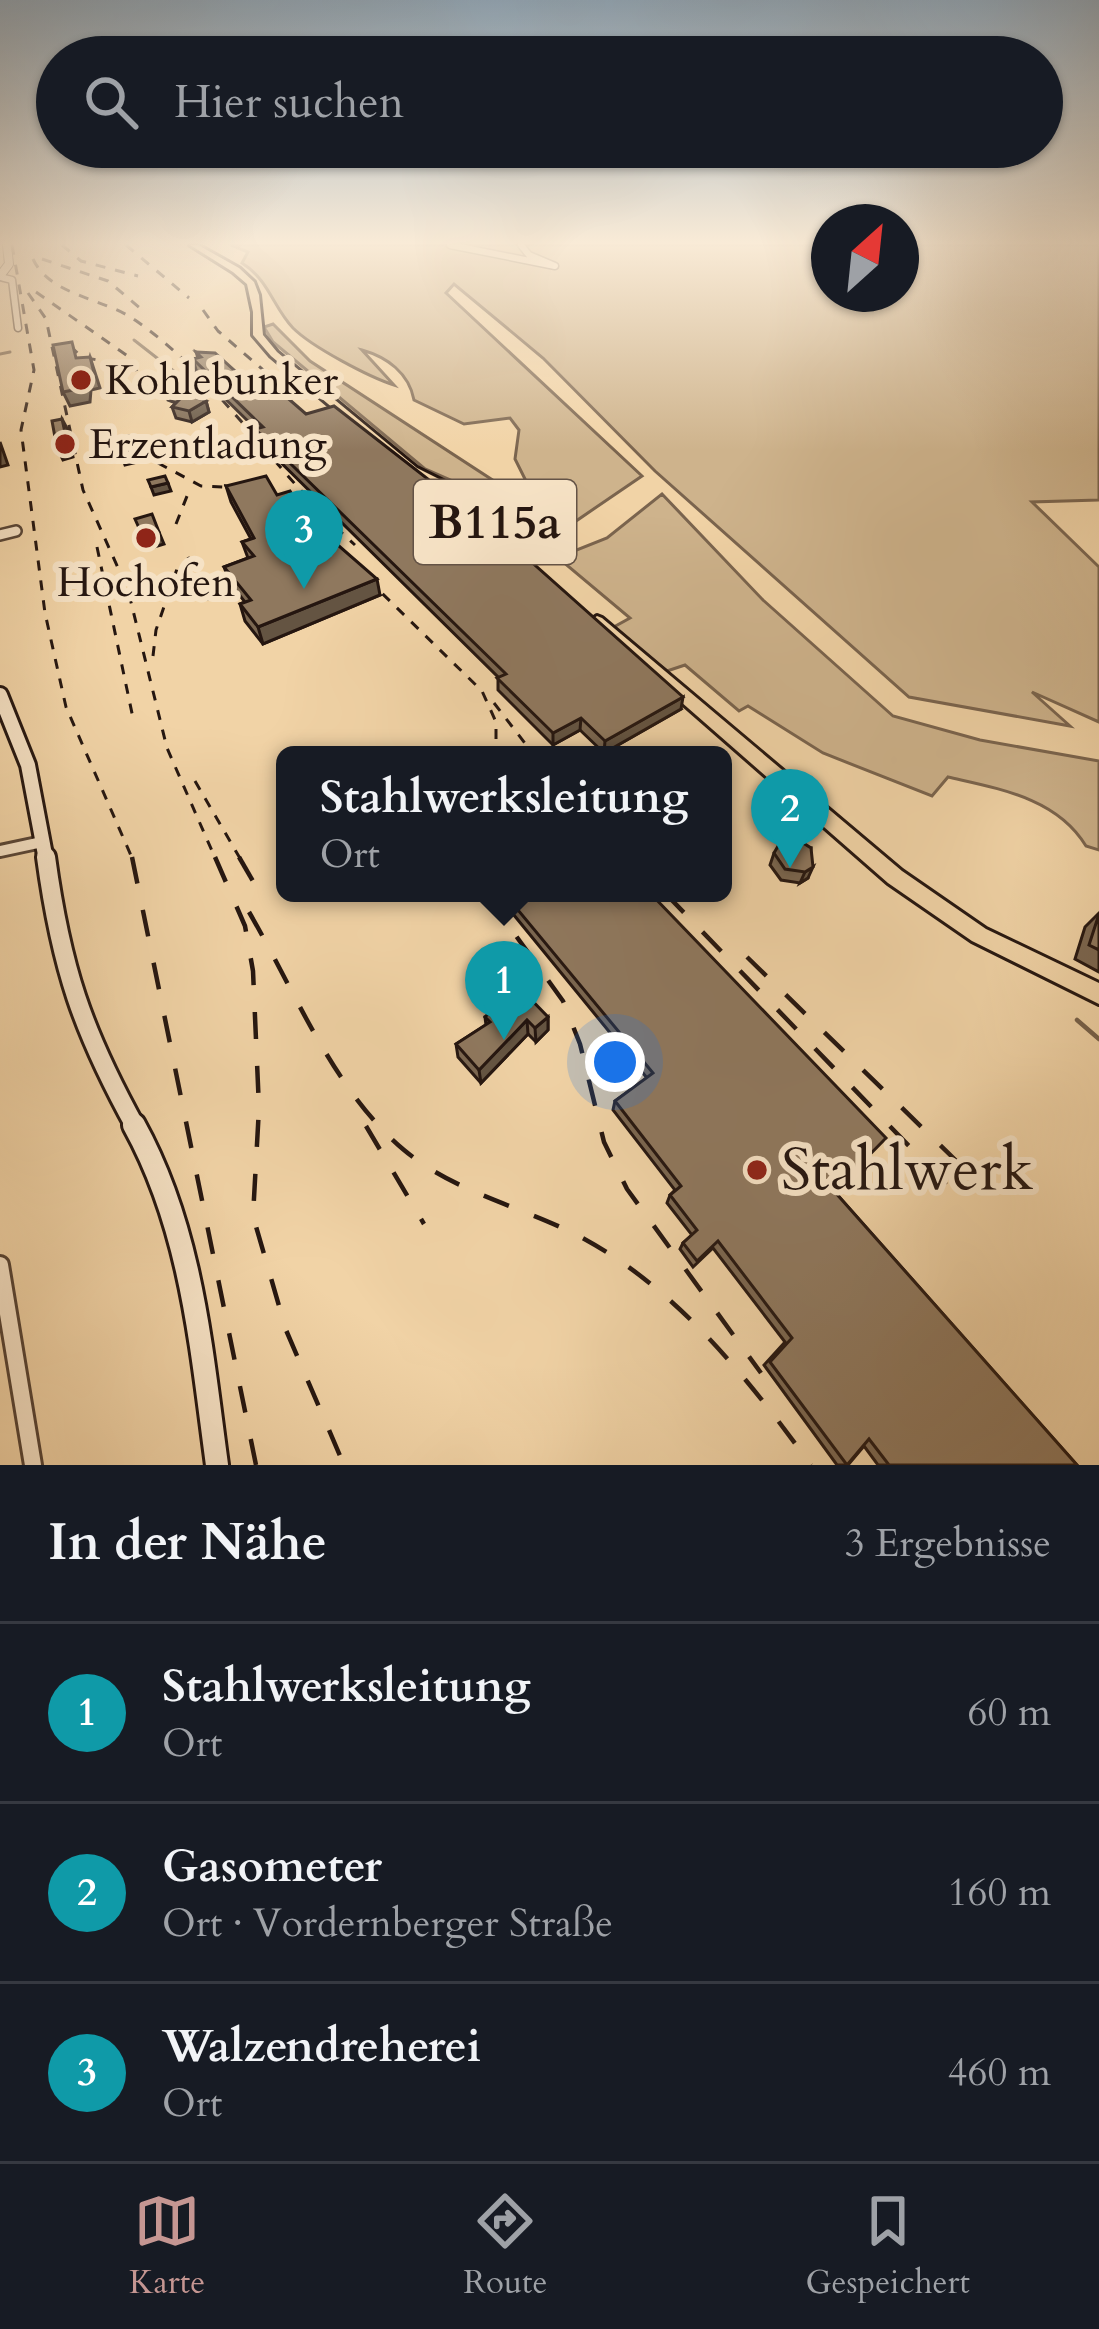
<!DOCTYPE html>
<html lang="de">
<head>
<meta charset="utf-8">
<style>
	:root { --surface:#171b24; --page:#242831; --text:#f1f3f6; --muted:#9ea1a6; --line:#363941; --accent:#c59692 }
	body { margin:0; font-family:Cardo,serif; background:var(--page); color:var(--text) }
	.compass { position:absolute; left:811px; top:204px; width:108px; height:108px; border-radius:50%; background:var(--surface); box-shadow:0 3px 9px #0004; rotate:27deg }
	.you { position:absolute; left:615px; top:1062px; width:42px; height:42px; margin:-30px; border:9px solid #fff; border-radius:50%; background:#1a73e8; box-shadow:0 0 0 18px #1a73e833 }
	.badge { display:grid; place-items:center; width:78px; height:78px; border-radius:50%; background:var(--accent); color:#fff; font-size:39px; font-weight:700 }
	.pin { position:absolute; translate:-50% -99px; filter:drop-shadow(0 3px 6px #0008) }
	.pin::after { content:''; position:absolute; top:63px; width:42px; height:36px; background:inherit; clip-path:polygon(0 0,100% 0,50% 100%) }
	.popup { position:absolute; left:276px; top:746px; width:456px; height:156px; box-sizing:border-box; display:grid; place-content:center; border-radius:18px; background:var(--surface); filter:drop-shadow(0 3px 9px #0005); font-size:39px; white-space:nowrap; color:var(--muted) }
	.popup b { font-size:45px; color:var(--text) }
	.popup::after { content:''; position:absolute; left:50%; top:100%; margin-left:-24px; border:24px solid transparent; border-top-color:var(--surface) }
	.list { margin:0; padding:0; list-style:none }
	h2 { display:flex; justify-content:space-between; align-items:center; height:156px; margin:0; padding:0 48px; font-size:51px }
	h2 small { font-size:39px; font-weight:400; color:var(--muted) }
	.list li { display:grid; grid-template-columns:78px 1fr auto; gap:36px; align-items:center; box-sizing:border-box; height:180px; padding:0 48px; border-top:3px solid var(--line) }
	.list b { display:block; font-size:45px; white-space:nowrap }
	.list p { margin:0; font-size:39px; white-space:nowrap; color:var(--muted) }
	.list em { font-size:39px; font-style:normal; color:var(--muted) }
	.icon { flex:none; width:66px; height:66px; fill:none; stroke:currentColor; stroke-width:2; stroke-linecap:round; stroke-linejoin:round }
	.map { position:relative; flex:none; width:1099px; height:1465px; overflow:hidden }
	.search { position:absolute; background:var(--surface); box-shadow:0 3px 9px #0004; left:36px; right:36px; top:36px; height:132px; display:flex; align-items:center; gap:30px; box-sizing:border-box; padding:0 42px; border-radius:66px; color:var(--muted); font-size:45px }
	.sheet { height:696px; background:var(--surface) }
	nav { display:flex; justify-content:space-around; align-items:center; box-sizing:border-box; height:168px; border-top:3px solid var(--line); background:var(--surface); font-size:33px; color:var(--muted) }
	nav a { display:grid; justify-items:center; gap:6px }
	nav .on { color:var(--accent) }
	.map>svg:first-child { display:block }
	.green { fill:#ceb38c; stroke:#7a644e; stroke-width:3 }
	.lines { fill:none; stroke-linecap:round; stroke-linejoin:round }
	.stream-far1 { stroke:#76614b; stroke-width:3 }
	.stream { stroke:#76614b; stroke-width:4.5 }
	.minor-far3-casing { stroke:#584536; stroke-width:9 }
	.minor-far2-casing { stroke:#584536; stroke-width:14 }
	.minor-far1-casing { stroke:#584536; stroke-width:16 }
	.minor-casing { stroke:#584536; stroke-width:22 }
	.secondary-far3-casing { stroke:#251610; stroke-width:10 }
	.secondary-far2-casing { stroke:#251610; stroke-width:20 }
	.secondary-far1-casing { stroke:#251610; stroke-width:24 }
	.secondary-casing { stroke:#251610; stroke-width:28 }
	.primary-casing { stroke:#251610; stroke-width:6 }
	.minor-far3 { stroke:#f6e2c5; stroke-width:6 }
	.minor-far2 { stroke:#f6e2c5; stroke-width:9 }
	.minor-far1 { stroke:#f6e2c5; stroke-width:10 }
	.minor { stroke:#f6e2c5; stroke-width:16 }
	.secondary-far3 { stroke:#f6e2c5; stroke-width:8 }
	.secondary-far2 { stroke:#f6e2c5; stroke-width:14 }
	.secondary-far1 { stroke:#f6e2c5; stroke-width:18 }
	.secondary { stroke:#f6e2c5; stroke-width:22 }
	.primary { fill:#f1d3a6; fill-rule:evenodd }
	.rail-far1 { stroke:#251610; stroke-width:3; stroke-dasharray:10 10; stroke-linecap:butt }
	.rail { stroke:#251610; stroke-width:4.5; stroke-dasharray:27 27; stroke-linecap:butt }
	.wall { fill:#7b6751; stroke:#251610; stroke-width:3 }
	.shaded-wall { fill:#645442; stroke:#251610; stroke-width:3 }
	.building { fill:#8f785e; stroke:#251610; stroke-width:3 }
	.poi-dot { fill:#8f2418; stroke:#f6e2c5; stroke-width:4.5 }
	.labels { text-anchor:middle; dominant-baseline:central; stroke-width:12; stroke-linejoin:round; paint-order:stroke }
	.far-poi-label { font-size:42px; fill:#251610; stroke:#f6e2c5; text-anchor:start }
	.shield { fill:#f6e2c5; stroke:#645346; stroke-width:3 }
	.shield-label { font-size:48px; font-weight:bold; fill:#251610 }
	.near-poi-label { font-size:60px; fill:#251610; stroke:#f6e2c5; text-anchor:start }
</style>
</head>
<body>
<div class="map">
<svg width="1099" height="1465" viewBox="0 0 1099 1465">
	<rect width="100%" height="100%" fill="#f1d3a6"/>
	<filter id="stains"><feTurbulence type="fractalNoise" baseFrequency=".00167" numOctaves="4"/><feColorMatrix values="0 0 0 0 .2 0 0 0 0 .09 0 0 0 0 .02 0 0 0 .5 -.17"/></filter>
	<radialGradient id="worn" r=".72"><stop offset=".6" stop-color="#630" stop-opacity="0"/><stop offset="1" stop-color="#630" stop-opacity=".3"/></radialGradient>
	<!-- green -->
	<g class="green">
		<path d="M231,245H829V294H901V245H1099V500L1032,502L1099,567V722L1032,692L1070,726L909,697L655,471L543,358L454,284L446,293L642,476L576,521L533,533L487,496L425,469L273,342L264,327L273,324L310,361L508,490L527,483L515,459L519,430L510,418L464,424L414,400C409,373 387,357 362,350L394,385C369,377 312,347 293,328C273,307 269,280 242,263L248,252Z"/>
		<path d="M662,494L763,600L893,716L980,740L1099,761V850L1086,846C1057,798 1000,789 948,777L932,796L823,753L748,706L739,711L685,665L667,671L612,628L630,618L563,562L574,551L607,538Z"/>
	</g>
	<g class="lines">
		<!-- stream-far1 -->
		<g class="stream-far1">
			<polyline points="134,340 189,383"/>
			<polyline points="0,354 10,352"/>
		</g>
		<!-- stream -->
		<polyline class="stream" points="1077,1020 1099,1039"/>
		<!-- minor-far3 casing -->
		<g class="minor-far3-casing">
			<g id="minor-far3">
				<polyline points="450,245 555,266 529,255 521,245"/>
				<polyline points="0,277 12,280 18,328"/>
			</g>
		</g>
		<!-- minor-far2 casing -->
		<g class="minor-far2-casing">
			<polyline id="minor-far2" points="0,535 16,531"/>
		</g>
		<!-- minor-far1 casing -->
		<g class="minor-far1-casing">
			<polyline id="minor-far1" points="0,851 42,842"/>
		</g>
		<!-- minor casing -->
		<g class="minor-casing">
			<polyline id="minor" points="0,1265 33,1465"/>
		</g>
		<!-- secondary-far3 casing -->
		<g class="secondary-far3-casing">
			<polyline id="secondary-far3" points="0,276 9,264 7,245"/>
		</g>
		<!-- secondary-far2 casing -->
		<g class="secondary-far2-casing">
			<polyline id="secondary-far2" points="0,695 28,765 46,860"/>
		</g>
		<!-- secondary-far1 casing -->
		<g class="secondary-far1-casing">
			<path id="secondary-far1" d="M46,857C61,968 82,1030 136,1128"/>
		</g>
		<!-- secondary casing -->
		<g class="secondary-casing">
			<path id="secondary" d="M134,1125C192,1230 201,1348 217,1465"/>
		</g>
		<!-- primary casing -->
		<g class="primary-casing">
			<g id="primary">
				<polygon points="190,245 198,245 239,268 254,282 259,295 263,335 277,352 417,468 483,501 532,559 532,565 522,565 475,507 409,472 271,356 253,335 253,312 247,284 233,272"/>
				<polygon points="597,616 602,618 902,871 986,929 1099,983 1099,1004 972,941 888,883 592,624 590,621"/>
			</g>
		</g>
		<!-- minor-far3 -->
		<use href="#minor-far3" class="minor-far3"/>
		<!-- minor-far2 -->
		<use href="#minor-far2" class="minor-far2"/>
		<!-- minor-far1 -->
		<use href="#minor-far1" class="minor-far1"/>
		<!-- minor -->
		<use href="#minor" class="minor"/>
		<!-- secondary-far3 -->
		<use href="#secondary-far3" class="secondary-far3"/>
		<!-- secondary-far2 -->
		<use href="#secondary-far2" class="secondary-far2"/>
		<!-- secondary-far1 -->
		<use href="#secondary-far1" class="secondary-far1"/>
		<!-- secondary -->
		<use href="#secondary" class="secondary"/>
		<!-- primary -->
		<use href="#primary" class="primary"/>
		<!-- rail-far1 -->
		<g class="rail-far1">
			<polyline points="12,245 34,370 21,430 45,613 66,707 133,860"/>
			<polyline points="62,245 81,261 138,276"/>
			<polyline points="126,245 189,298"/>
			<path d="M33,259C50,296 104,298 135,320C206,369 258,446 317,508"/>
			<polyline points="42,259 108,281 141,309"/>
			<polyline points="36,292 132,359 146,394"/>
			<polyline points="28,293 46,319 83,490 128,590 167,748 216,860"/>
			<polyline points="203,310 218,331 304,405"/>
			<polyline points="70,346 82,357 123,365"/>
			<polyline points="158,463 201,486 260,489"/>
			<polyline points="306,500 355,545"/>
			<polyline points="176,524 189,491"/>
			<polyline points="97,547 133,718"/>
			<polyline points="188,557 209,600"/>
			<polyline points="354,566 482,691 496,722 496,755"/>
			<polyline points="153,656 156,630 179,563"/>
			<polyline points="494,703 534,755"/>
			<polyline points="195,781 241,860"/>
		</g>
		<!-- rail -->
		<g class="rail">
			<polyline points="132,857 256,1465"/>
			<polyline points="215,857 245,926 253,971 259,1108 253,1216 286,1330 344,1465"/>
			<polyline points="239,857 261,895"/>
			<polyline points="485,893 563,1001 580,1044 604,1142 627,1189 761,1373"/>
			<polyline points="665,893 963,1202"/>
			<path d="M249,912C295,991 333,1090 404,1150C454,1192 520,1206 577,1235C676,1287 746,1376 811,1465"/>
			<polyline points="747,957 979,1183"/>
			<polyline points="366,1126 424,1224"/>
		</g>
	</g>
	<!-- wall -->
	<g class="wall">
		<polygon points="196,352 306,414 681,709 604,753 580,730 553,745 498,690 498,677 258,440 256,429 196,370 193,359 198,358"/>
		<polygon points="196,384 200,394 197,398 206,401 209,412 192,422 176,418 172,407 176,403 168,400 164,389"/>
		<polygon points="226,486 277,495 299,505 303,520 380,595 263,644 245,621 240,604 245,602 230,583 224,567 248,558 242,542 251,539 231,502"/>
		<polygon points="811,848 808,878 800,883 781,880 770,865 774,853"/>
		<polygon points="508,898 834,1191 1077,1465 878,1465 864,1446 848,1465 837,1465 764,1365 785,1342 713,1248 693,1267 680,1249 683,1243 692,1235 667,1203 670,1195 675,1190 613,1110 615,1101 647,1078 509,909"/>
		<polygon points="1099,913 1099,972 1075,959 1085,927"/>
		<polygon points="504,994 548,1017 548,1030 536,1042 528,1034 481,1083 458,1057 456,1044 486,1025 485,1017 501,1013 506,1009"/>
	</g>
	<!-- shaded-wall -->
	<g class="shaded-wall">
		<polygon points="90,357 100,388 91,390 90,402 70,406 63,392 85,375"/>
		<polygon points="196,384 200,394 193,406 189,395"/>
		<polygon points="206,401 209,412 192,422 189,411"/>
		<polygon points="62,419 68,430 73,457 63,460 57,448"/>
		<polygon points="0,442 8,465 0,467"/>
		<polygon points="134,450 138,462 125,465 121,453"/>
		<polygon points="168,483 171,491 154,495 151,487"/>
		<polygon points="299,505 303,521 289,525 285,509"/>
		<polygon points="159,532 164,544 148,549 143,537"/>
		<polygon points="377,579 380,595 263,644 258,627"/>
		<polygon points="683,697 681,709 604,753 605,741"/>
		<polygon points="581,718 580,730 553,745 553,733"/>
		<polygon points="813,867 808,878 800,883 805,872"/>
		<polygon points="548,1017 548,1030 536,1042 535,1028"/>
		<polygon points="527,1020 528,1034 481,1083 479,1070"/>
	</g>
	<!-- building -->
	<g class="building">
		<polygon points="72,342 76,358 90,357 94,373 85,375 84,388 63,392 53,345"/>
		<polygon points="196,352 215,353 243,378 260,374 306,414 334,406 510,543 683,697 605,741 581,718 553,733 497,678 506,674 255,429 263,427 193,359 201,357"/>
		<polygon points="196,384 189,395 206,401 189,411 172,407 184,395 164,389 168,385"/>
		<polygon points="62,419 68,446 57,448 52,421"/>
		<polygon points="129,436 134,450 121,453 116,438"/>
		<polygon points="165,476 168,483 151,487 148,480"/>
		<polygon points="266,476 277,495 290,491 299,505 285,509 294,524 308,519 377,579 258,627 240,604 251,600 224,567 254,556 242,542 254,538 226,486"/>
		<polygon points="152,514 159,532 143,537 135,519"/>
		<polygon points="781,841 800,841 811,848 813,867 805,872 785,869 774,853"/>
		<polygon points="516,893 650,893 886,1138 834,1191 1077,1465 889,1465 869,1439 847,1465 770,1362 792,1338 718,1241 697,1261 683,1243 697,1230 670,1195 681,1186 615,1101 653,1073 508,898"/>
		<polygon points="1099,914 1099,950 1089,945"/>
		<polygon points="516,984 548,1017 535,1028 527,1020 479,1070 456,1044 490,1022 485,1017 495,1007 501,1013 513,1003 504,994"/>
	</g>
	<!-- sky -->
	<linearGradient id="sky" x2="0" y2="1"><stop stop-color="#90a7b9"/><stop offset="0.54" stop-color="#f9ebd7"/><stop offset="1" stop-color="#f9ebd7" stop-opacity="0"/></linearGradient>
	<rect width="1099" height="450" fill="url(#sky)"/>
	<!-- markers -->
	<g class="poi-dot">
		<circle cx="81" cy="380" r="12"/>
		<circle cx="65" cy="444" r="12"/>
		<circle cx="146" cy="538" r="12"/>
		<circle cx="757" cy="1170" r="12"/>
	</g>
	<g class="labels">
		<!-- far-poi labels -->
		<g class="far-poi-label">
			<text x="105" y="380">Kohlebunker</text>
			<text x="89" y="444">Erzentladung</text>
			<text x="146" y="582" text-anchor="middle">Hochofen</text>
		</g>
		<!-- shield labels -->
		<rect class="shield" x="414" y="480" width="162" height="84" rx="9"/>
		<g class="shield-label">
			<text x="495" y="522">B115a</text>
		</g>
		<!-- near-poi labels -->
		<g class="near-poi-label">
			<text x="781" y="1170">Stahlwerk</text>
		</g>
	</g>
	<rect width="100%" height="100%" filter="url(#stains)"/>
	<rect width="100%" height="100%" fill="url(#worn)"/>
</svg>
<svg class="compass" viewBox="-18 -18 36 36"><path d="M0-13l5 13h-10z" fill="#e53935"/><path d="M0 13l5-13h-10z" fill="#9ea1a6"/></svg>
<div class="you"></div>
<div class="pin badge" style="left:504px;top:1040px;background:#0f9aa8">1</div>
<div class="popup"><b>Stahlwerksleitung</b>Ort</div>
<div class="pin badge" style="left:790px;top:868px;background:#0f9aa8">2</div>
<div class="pin badge" style="left:304px;top:589px;background:#0f9aa8">3</div>
<div class="search"><svg class="icon" aria-label="search" viewBox="0 0 24 24"><circle cx="10" cy="10" r="6"/><path d="M15 15l6 6"/></svg>Hier suchen</div>
</div>
<section class="sheet">
<h2>In der Nähe<small>3 Ergebnisse</small></h2>
<ul class="list">
<li><span class="badge" style="background:#0f9aa8">1</span><div><b>Stahlwerksleitung</b><p>Ort</p></div><em>60 m</em></li>
<li><span class="badge" style="background:#0f9aa8">2</span><div><b>Gasometer</b><p>Ort · Vordernberger Straße</p></div><em>160 m</em></li>
<li><span class="badge" style="background:#0f9aa8">3</span><div><b>Walzendreherei</b><p>Ort</p></div><em>460 m</em></li>
</ul>
</section>
<nav>
<a class="on"><svg class="icon" aria-label="map" viewBox="0 0 24 24"><path d="M3 6l6-2 6 2 6-2v14l-6 2-6-2-6 2zM9 4v14M15 6v14"/></svg>Karte</a>
<a><svg class="icon" aria-label="directions" viewBox="0 0 24 24"><path d="M12 3l9 9-9 9-9-9zM9 14v-3h6M13 9l2 2-2 2"/></svg>Route</a>
<a><svg class="icon" aria-label="saved" viewBox="0 0 24 24"><path d="M7 4h10v16l-5-4-5 4z"/></svg>Gespeichert</a>
</nav>
</body>
</html>
